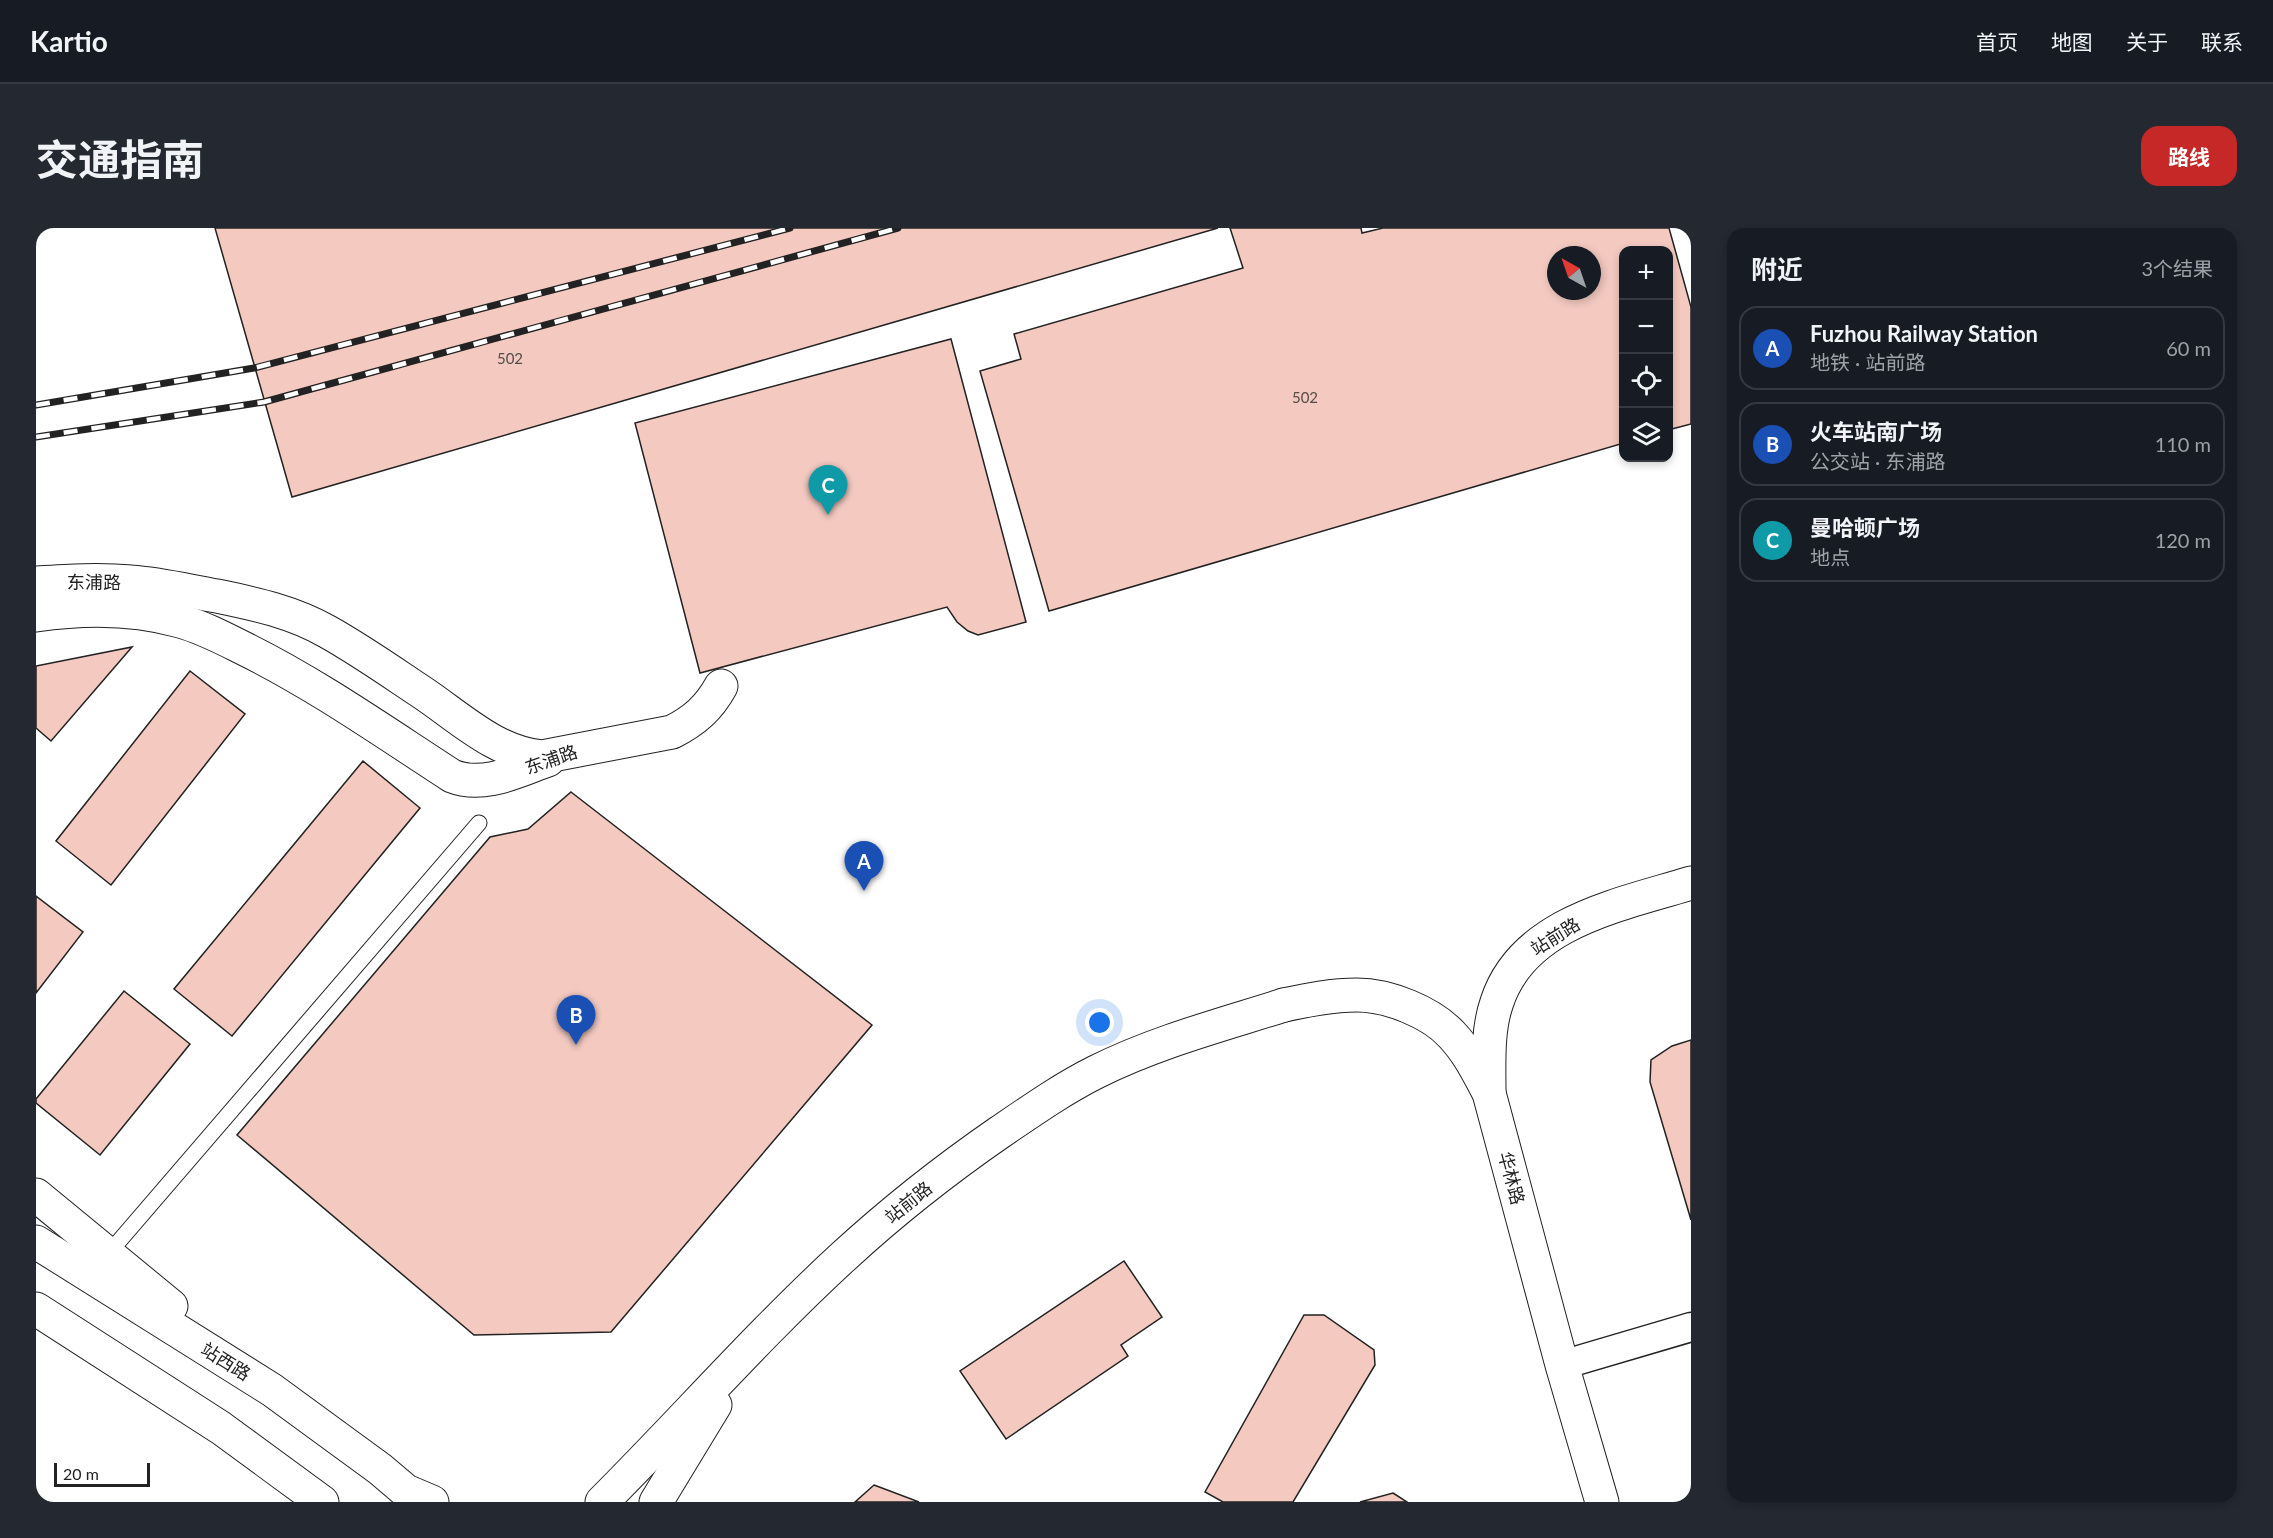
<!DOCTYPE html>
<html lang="zh">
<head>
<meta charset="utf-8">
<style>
	:root { --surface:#171b24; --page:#242831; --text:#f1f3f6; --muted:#9ea1a6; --line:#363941; --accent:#c62828 }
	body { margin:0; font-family:Lato,"Noto Sans SC",sans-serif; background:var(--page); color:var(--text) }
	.controls { position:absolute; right:18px; top:18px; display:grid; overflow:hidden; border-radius:12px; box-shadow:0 3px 9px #0003 }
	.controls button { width:54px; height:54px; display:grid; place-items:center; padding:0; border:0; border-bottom:2px solid var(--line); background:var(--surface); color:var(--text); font:30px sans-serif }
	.compass { position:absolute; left:1511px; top:18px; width:54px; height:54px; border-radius:50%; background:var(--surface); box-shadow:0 3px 9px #0003; rotate:320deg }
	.scale { position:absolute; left:18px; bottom:15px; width:96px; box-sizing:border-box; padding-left:6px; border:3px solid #222; border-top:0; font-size:16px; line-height:21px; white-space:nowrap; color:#222; -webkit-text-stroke:4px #fff; paint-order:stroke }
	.you { position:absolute; left:1064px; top:795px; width:21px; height:21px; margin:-15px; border:4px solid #fff; border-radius:50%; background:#1a73e8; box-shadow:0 0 0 9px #1a73e833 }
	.badge { display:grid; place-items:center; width:39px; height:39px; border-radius:50%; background:var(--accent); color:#fff; font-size:20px; font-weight:700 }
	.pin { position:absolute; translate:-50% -50px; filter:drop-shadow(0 2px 3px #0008) }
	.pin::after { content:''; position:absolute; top:32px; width:21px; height:18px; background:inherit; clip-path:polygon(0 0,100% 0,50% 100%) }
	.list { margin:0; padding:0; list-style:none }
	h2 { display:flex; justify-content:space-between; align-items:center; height:78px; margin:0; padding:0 24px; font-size:26px }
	h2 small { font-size:20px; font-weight:400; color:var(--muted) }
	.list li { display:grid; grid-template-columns:39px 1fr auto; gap:18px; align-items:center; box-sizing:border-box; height:84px; margin:0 12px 12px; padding:0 12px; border:2px solid var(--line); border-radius:18px }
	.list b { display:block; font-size:22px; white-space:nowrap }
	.list p { margin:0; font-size:20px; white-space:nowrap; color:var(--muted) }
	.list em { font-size:20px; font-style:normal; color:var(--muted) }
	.icon { flex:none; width:33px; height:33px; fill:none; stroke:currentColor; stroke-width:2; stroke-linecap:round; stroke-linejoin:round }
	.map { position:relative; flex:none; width:1655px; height:1274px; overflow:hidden; border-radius:18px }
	header { display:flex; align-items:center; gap:36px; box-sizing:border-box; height:84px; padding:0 30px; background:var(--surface); border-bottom:2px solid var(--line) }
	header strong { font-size:28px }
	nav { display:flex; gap:33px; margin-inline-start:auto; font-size:21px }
	.intro { display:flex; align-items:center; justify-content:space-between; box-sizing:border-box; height:144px; padding:0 36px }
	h1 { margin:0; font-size:42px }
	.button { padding:15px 27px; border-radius:18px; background:var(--accent); color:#fff; font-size:21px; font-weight:700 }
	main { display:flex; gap:36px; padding:0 36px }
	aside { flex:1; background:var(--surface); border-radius:18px; box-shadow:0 3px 9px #0003 }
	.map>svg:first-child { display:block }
	.building { fill:#f3c9c0; stroke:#222; stroke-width:1.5; fill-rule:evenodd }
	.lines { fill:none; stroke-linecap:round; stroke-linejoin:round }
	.service-casing { stroke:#222; stroke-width:17 }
	.minor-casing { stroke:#222; stroke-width:31 }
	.tertiary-casing { stroke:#222; stroke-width:35 }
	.secondary-casing { stroke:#222; stroke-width:35 }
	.primary-casing { stroke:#222; stroke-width:35 }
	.service { stroke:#fff; stroke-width:15 }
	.minor { stroke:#fff; stroke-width:28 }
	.tertiary { stroke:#fff; stroke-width:33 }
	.secondary { stroke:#fff; stroke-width:33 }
	.primary { stroke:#fff; stroke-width:33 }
	.rail-casing { stroke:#222; stroke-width:7 }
	.rail { stroke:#fff; stroke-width:4.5; stroke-dasharray:14; stroke-linecap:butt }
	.labels { text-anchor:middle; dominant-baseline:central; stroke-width:4.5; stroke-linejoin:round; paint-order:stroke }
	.number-label { font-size:15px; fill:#564c4a }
	.street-label { font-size:18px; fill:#222; stroke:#fff }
</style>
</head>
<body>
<header>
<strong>Kartio</strong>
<nav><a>首页</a><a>地图</a><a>关于</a><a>联系</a></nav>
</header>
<div class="intro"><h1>交通指南</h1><a class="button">路线</a></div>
<main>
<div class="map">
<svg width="1655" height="1274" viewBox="0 0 1655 1274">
	<rect width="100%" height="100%" fill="#fff"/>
	<!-- building -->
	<g class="building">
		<polygon points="179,0 1182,0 256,269"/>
		<path d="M1194,0H1325L1326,5L1347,0H1633L1655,79V196L1632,202V22H1588V215L1013,383L944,143L985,131L978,106L1207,40ZM1520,27H1556V63H1520Z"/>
		<polygon points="915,111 990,394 942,407 932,403 921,394 911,379 664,445 599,195"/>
		<polygon points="96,419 15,513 0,500 0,438"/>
		<polygon points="154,443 209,486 75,657 20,613"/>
		<polygon points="327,533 384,580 196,808 138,761"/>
		<polygon points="535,564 836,797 575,1104 438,1107 201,907 454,609 492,601"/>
		<polygon points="0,668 47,704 0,765"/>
		<polygon points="88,763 154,816 64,927 0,875 0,871"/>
		<polygon points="1655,812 1655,992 1614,854 1615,832 1636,818"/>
		<polygon points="1088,1033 1126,1089 1085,1117 1092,1128 970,1211 924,1143"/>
		<polygon points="1268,1087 1288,1087 1338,1122 1339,1137 1257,1274 1187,1274 1169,1264"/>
		<polygon points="838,1257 883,1274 819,1274"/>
		<polygon points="1357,1265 1371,1274 1324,1274"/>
	</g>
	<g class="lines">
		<!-- service casing -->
		<g class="service-casing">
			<polyline id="service" points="72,1026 443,595"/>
		</g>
		<!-- minor casing -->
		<g class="minor-casing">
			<polyline id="minor" points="1526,1137 1655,1099"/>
		</g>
		<!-- tertiary casing -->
		<g class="tertiary-casing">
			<g id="tertiary">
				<path d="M0,355C32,353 64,351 95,354C124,356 152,363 181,368C220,376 257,384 292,404C324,422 354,443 384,463C422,488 459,525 506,529L636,504C658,493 673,480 685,458"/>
				<path d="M0,387C47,380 98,380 144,393C166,399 187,410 207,420C280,456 348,504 416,548C448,561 483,542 512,532"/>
				<path d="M1453,865C1453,835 1451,802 1461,774C1487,694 1584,677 1655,655"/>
			</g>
		</g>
		<!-- secondary casing -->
		<g class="secondary-casing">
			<g id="secondary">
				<polyline points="0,967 135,1078"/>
				<polyline points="0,1014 236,1162 344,1241 370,1263 396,1274"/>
				<polyline points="0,1081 185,1200 286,1274"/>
				<path d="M566,1274C647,1193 723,1106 808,1028C857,983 909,942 964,904C995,883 1026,861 1060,844C1120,814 1185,797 1248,777"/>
				<polyline points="620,1274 679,1177"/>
			</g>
		</g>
		<!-- primary casing -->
		<g class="primary-casing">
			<path id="primary" d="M1248,777C1272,772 1296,767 1321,767C1352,767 1395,784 1416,807C1432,824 1442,844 1453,865L1526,1137L1566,1274"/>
		</g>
		<!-- service -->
		<use href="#service" class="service"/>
		<!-- minor -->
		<use href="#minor" class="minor"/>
		<!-- tertiary -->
		<use href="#tertiary" class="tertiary"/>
		<!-- secondary -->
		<use href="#secondary" class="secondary"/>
		<!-- primary -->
		<use href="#primary" class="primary"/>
		<!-- rail casing -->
		<g class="rail-casing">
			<g id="rail">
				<polyline points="0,177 218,140 754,0"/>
				<polyline points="0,209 228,174 862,0"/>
			</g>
		</g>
		<!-- rail -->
		<use href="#rail" class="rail"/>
	</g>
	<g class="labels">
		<!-- number labels -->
		<g class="number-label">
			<text x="474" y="130">502</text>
			<text x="1269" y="169">502</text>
		</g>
		<!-- street labels -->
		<g class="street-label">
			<text x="58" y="354">东浦路</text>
			<text transform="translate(515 531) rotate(-19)">东浦路</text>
			<text transform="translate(1519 708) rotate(-32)">站前路</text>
			<text transform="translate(1476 950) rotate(75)">华林路</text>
			<text transform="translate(872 974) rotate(-39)">站前路</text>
			<text transform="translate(190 1133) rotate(32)">站西路</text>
		</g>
	</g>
</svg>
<div class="controls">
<button>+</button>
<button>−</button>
<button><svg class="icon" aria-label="locate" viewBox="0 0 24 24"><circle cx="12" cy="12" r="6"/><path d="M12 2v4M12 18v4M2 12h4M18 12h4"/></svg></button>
<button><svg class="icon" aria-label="layers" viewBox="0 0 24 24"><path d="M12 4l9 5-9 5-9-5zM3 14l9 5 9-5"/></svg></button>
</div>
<svg class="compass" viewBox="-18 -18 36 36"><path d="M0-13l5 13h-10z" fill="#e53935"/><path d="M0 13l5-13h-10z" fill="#9ea1a6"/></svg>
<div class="scale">20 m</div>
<div class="you"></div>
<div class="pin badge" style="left:828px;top:663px;background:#1a4fb4">A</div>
<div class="pin badge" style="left:540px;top:817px;background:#1a4fb4">B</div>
<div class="pin badge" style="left:792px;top:287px;background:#0f9aa8">C</div>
</div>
<aside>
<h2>附近<small>3个结果</small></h2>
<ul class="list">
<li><span class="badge" style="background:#1a4fb4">A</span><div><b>Fuzhou Railway Station</b><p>地铁 · 站前路</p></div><em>60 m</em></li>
<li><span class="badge" style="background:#1a4fb4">B</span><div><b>火车站南广场</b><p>公交站 · 东浦路</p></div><em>110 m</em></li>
<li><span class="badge" style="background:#0f9aa8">C</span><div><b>曼哈顿广场</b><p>地点</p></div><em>120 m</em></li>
</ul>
</aside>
</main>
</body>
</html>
